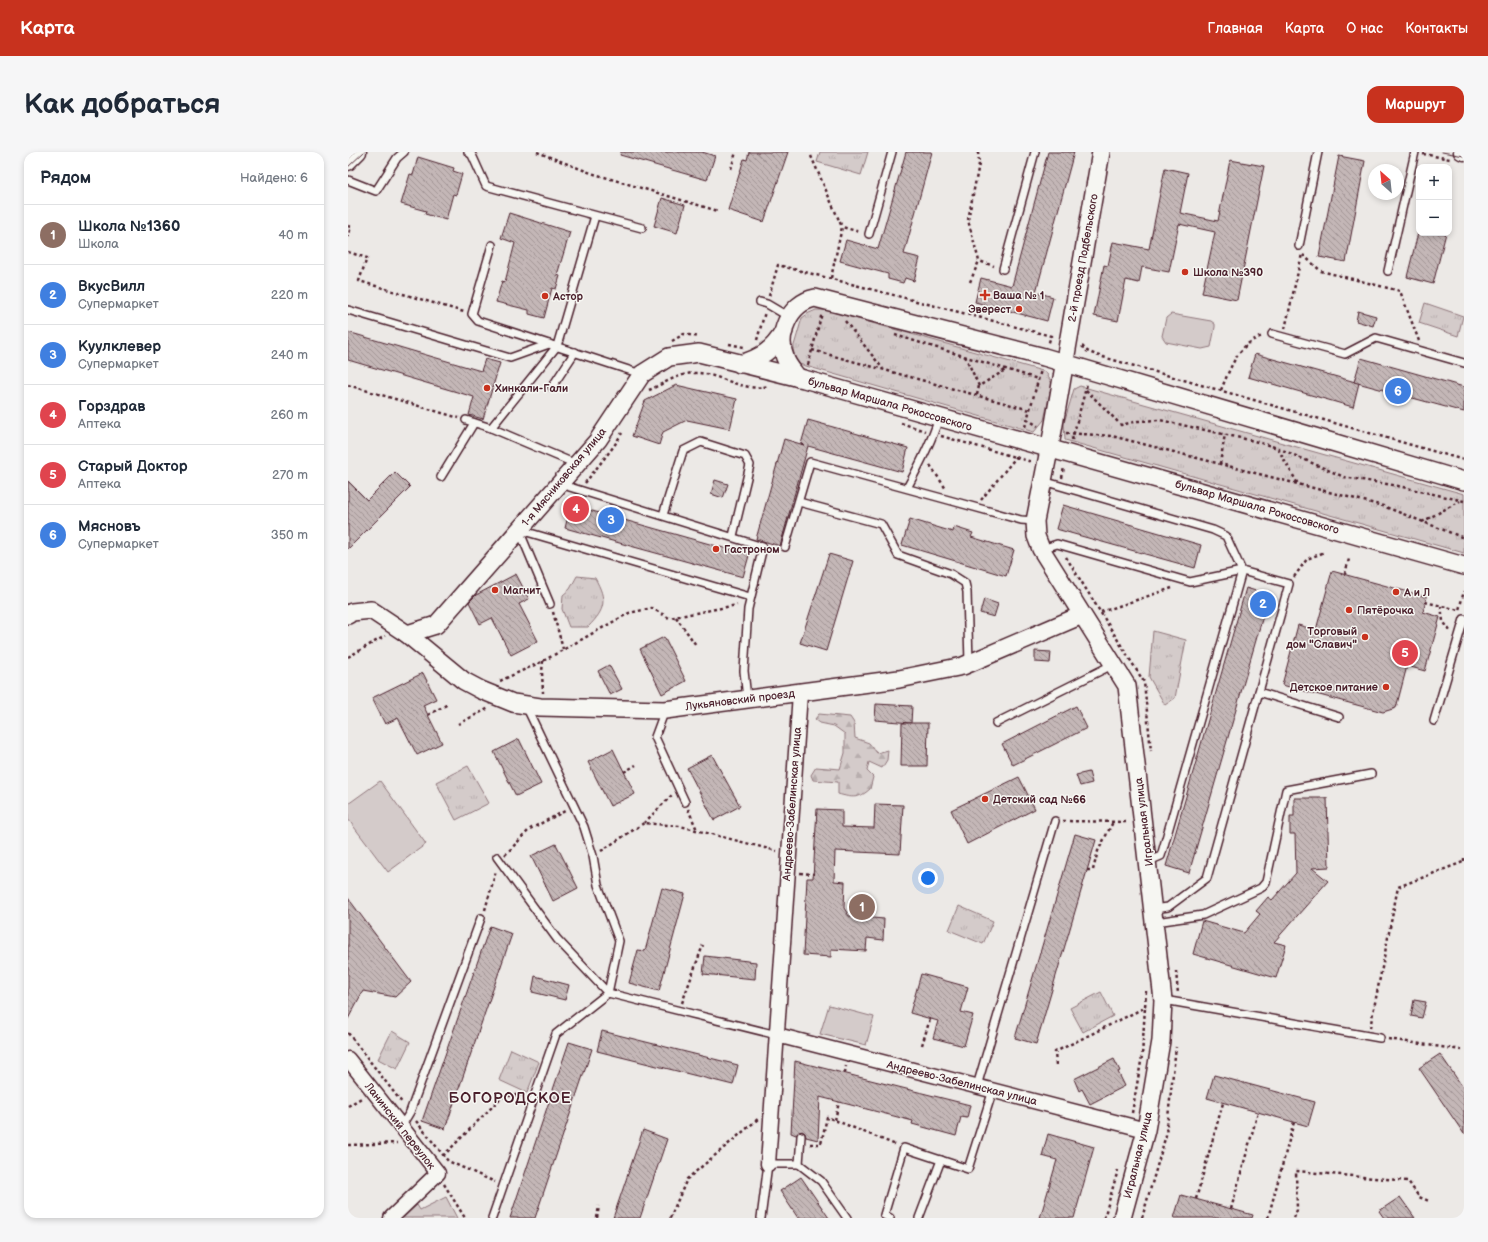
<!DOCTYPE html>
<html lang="ru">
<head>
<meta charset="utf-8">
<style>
	:root { --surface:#fff; --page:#f6f6f7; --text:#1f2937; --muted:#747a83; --line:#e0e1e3; --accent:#c8321e }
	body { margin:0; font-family:"Balsamiq Sans",sans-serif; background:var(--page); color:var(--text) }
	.controls { position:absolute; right:12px; top:12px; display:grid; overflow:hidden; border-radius:8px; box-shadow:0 2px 6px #0003 }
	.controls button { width:36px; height:36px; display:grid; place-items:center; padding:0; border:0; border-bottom:1px solid var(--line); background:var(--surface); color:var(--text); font:20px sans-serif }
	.compass { position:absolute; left:1020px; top:12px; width:36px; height:36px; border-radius:50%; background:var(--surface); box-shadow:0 2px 6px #0003; rotate:333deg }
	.you { position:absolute; left:580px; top:726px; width:14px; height:14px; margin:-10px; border:3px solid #fff; border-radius:50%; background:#1a73e8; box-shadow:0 0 0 6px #1a73e833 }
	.badge { display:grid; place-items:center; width:26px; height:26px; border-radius:50%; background:var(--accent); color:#fff; font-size:13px; font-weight:700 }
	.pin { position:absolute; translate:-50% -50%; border:2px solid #fff; box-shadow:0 1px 4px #0006 }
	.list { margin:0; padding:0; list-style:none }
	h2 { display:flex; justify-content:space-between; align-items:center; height:52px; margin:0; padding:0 16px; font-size:17px }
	h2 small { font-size:13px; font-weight:400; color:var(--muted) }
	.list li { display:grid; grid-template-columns:26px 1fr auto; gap:12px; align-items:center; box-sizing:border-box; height:60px; padding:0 16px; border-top:1px solid var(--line) }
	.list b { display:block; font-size:15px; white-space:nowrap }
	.list p { margin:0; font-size:13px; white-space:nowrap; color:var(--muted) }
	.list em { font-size:13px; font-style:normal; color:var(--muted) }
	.map { position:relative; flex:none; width:1116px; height:1066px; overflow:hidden; border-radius:12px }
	header { display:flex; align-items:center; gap:24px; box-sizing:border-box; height:56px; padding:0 20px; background:var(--accent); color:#fff }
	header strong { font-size:19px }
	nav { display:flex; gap:22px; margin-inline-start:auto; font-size:14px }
	.intro { display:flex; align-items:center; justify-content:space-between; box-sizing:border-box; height:96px; padding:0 24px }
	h1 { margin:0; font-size:28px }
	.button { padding:10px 18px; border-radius:12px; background:var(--accent); color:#fff; font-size:14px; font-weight:700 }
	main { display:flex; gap:24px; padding:0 24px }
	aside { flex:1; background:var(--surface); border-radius:12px; box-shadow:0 2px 6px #0003 }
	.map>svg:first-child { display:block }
	.green { fill:#d4cbca; stroke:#8f757a }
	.forest { fill:url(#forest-firs); stroke:#8f757a }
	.park { fill:url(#park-tufts); stroke:#8f757a }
	.building { fill:url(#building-back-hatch); stroke:#4a1f2b }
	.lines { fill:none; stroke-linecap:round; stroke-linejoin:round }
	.service-casing { stroke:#4a1f2b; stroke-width:10 }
	.minor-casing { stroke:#4a1f2b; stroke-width:17 }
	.tertiary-casing { stroke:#4a1f2b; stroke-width:20 }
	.path { stroke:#4a1f2b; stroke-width:2.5; stroke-dasharray:3 3; stroke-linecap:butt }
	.service { stroke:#f6f6f2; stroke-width:7 }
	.minor { stroke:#f6f6f2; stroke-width:14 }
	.tertiary { stroke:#f6f6f2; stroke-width:17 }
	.tram { stroke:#4a1f2b; stroke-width:1 }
	.poi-dot { fill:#c8321e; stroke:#f6f6f2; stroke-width:1.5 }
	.labels { text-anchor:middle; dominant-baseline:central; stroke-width:3; stroke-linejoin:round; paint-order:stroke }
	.street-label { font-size:11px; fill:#4a1f2b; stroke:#f6f6f2 }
	.poi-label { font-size:11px; font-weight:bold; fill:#4a1f2b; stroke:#f6f6f2; text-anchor:start }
	.district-label { font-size:15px; font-weight:bold; letter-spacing:1px; fill:#4a1f2b; stroke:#f6f6f2 }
</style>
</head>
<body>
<header>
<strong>Карта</strong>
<nav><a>Главная</a><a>Карта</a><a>О нас</a><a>Контакты</a></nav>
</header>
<div class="intro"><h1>Как добраться</h1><a class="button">Маршрут</a></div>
<main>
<aside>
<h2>Рядом<small>Найдено: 6</small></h2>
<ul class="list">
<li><span class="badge" style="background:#8d6e63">1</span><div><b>Школа №1360</b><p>Школа</p></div><em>40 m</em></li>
<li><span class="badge" style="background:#3f7fe0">2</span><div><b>ВкусВилл</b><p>Супермаркет</p></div><em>220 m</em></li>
<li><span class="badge" style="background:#3f7fe0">3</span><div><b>Куулклевер</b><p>Супермаркет</p></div><em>240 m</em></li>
<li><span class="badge" style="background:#e0444e">4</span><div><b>Горздрав</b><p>Аптека</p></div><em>260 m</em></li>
<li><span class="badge" style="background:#e0444e">5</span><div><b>Старый Доктор</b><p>Аптека</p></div><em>270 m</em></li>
<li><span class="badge" style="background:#3f7fe0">6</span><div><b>Мясновъ</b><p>Супермаркет</p></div><em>350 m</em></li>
</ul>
</aside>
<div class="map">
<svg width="1116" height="1066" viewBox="0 0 1116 1066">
	<defs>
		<pattern id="forest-firs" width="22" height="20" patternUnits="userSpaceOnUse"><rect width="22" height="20" fill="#d4cbca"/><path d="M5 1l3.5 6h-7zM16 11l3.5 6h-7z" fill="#b8aeae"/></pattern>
		<pattern id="park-tufts" width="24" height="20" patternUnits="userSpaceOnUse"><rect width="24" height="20" fill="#d4cbca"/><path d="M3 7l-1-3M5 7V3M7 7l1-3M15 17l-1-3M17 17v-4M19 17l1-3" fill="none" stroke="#b8aeae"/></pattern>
		<pattern id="building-back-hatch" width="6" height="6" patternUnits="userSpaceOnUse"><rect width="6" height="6" fill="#c4b7b7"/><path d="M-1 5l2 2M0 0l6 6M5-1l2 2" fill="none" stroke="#a19495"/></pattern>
	</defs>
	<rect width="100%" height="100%" fill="#ece9e6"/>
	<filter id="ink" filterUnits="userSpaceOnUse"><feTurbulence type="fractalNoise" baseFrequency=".025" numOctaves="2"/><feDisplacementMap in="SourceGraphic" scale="8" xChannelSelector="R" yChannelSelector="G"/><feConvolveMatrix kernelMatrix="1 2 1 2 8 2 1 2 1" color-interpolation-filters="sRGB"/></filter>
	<g filter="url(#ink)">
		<!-- green -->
		<g class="green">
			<polygon points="823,162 863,169 867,172 867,175 863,195 854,197 818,190 814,184 818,166"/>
			<polygon points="32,629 78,692 40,720 0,667 0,652"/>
			<polygon points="481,853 526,865 518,893 472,882"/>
			<polygon points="98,1045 109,1066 55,1066 69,1053 72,1058"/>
		</g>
		<!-- forest -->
		<path class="forest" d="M471,562L502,565L506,571L507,586L521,591L529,601L540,598L539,608L534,616L521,610L519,619L525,625L522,637C511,647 504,646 490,642V630L465,628L463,623L468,615L492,617L497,601V582L486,574L472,571L467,567Z"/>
		<!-- park -->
		<g class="park">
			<polygon points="472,0 520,0 513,23 469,10"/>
			<polygon points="1077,151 1115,164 1110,184 1071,171"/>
			<polygon points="468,158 478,158 698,220 704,232 696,268 686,280 451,212 447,206 445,197 454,166 461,161"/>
			<polygon points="732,234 1116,342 1116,401 717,288 716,271 726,237"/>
			<path d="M229,424L247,426C259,448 258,457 240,475H221L214,457L215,443L222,437Z"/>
			<polygon points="805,479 838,488 827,546 817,553 801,525"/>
			<polygon points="120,614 141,651 108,668 88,630"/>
			<polygon points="611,754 645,769 635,792 601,778"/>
			<polygon points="753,840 765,864 735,880 722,856"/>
			<polygon points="44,879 62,890 49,917 30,907"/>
			<polygon points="163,897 191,910 179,941 151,928"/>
		</g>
		<!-- building -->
		<g class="building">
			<polygon points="273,0 354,0 367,4 359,28 272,3"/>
			<polygon points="401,0 440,0 416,70 380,58 396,7 399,8"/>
			<polygon points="558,0 584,0 556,102 572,106 566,129 557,126 555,131 540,127 540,122 492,109 498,88 530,97"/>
			<polygon points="700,0 726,0 688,140 705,145 699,169 627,150 633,126 664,134"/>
			<polygon points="991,4 1017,9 998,110 971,105"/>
			<polygon points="70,5 106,16 105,19 114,22 108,43 105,42 98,68 77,62 78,59 53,52 62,22 65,23"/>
			<polygon points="882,8 916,14 889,148 854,141 867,80 831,72 821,120 794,115 791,131 778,128 770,169 746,164 756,113 760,114 765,90 801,97 817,16 840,21 832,61 870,69"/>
			<polygon points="314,46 337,53 329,81 306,74"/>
			<polygon points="161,61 222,80 209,123 212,124 208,137 204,136 196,166 181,162 181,158 148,150 154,129 157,130 167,91 153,86"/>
			<polygon points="1070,81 1098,81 1085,132 1059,125"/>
			<polygon points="1010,159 1028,164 1025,174 1008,169"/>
			<polygon points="0,180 133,219 137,207 152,211 135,267 121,263 126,245 0,208"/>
			<polygon points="907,202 1011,231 1005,255 900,225"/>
			<polygon points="1013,206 1116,235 1116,260 1006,230"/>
			<polygon points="328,233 389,247 382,277 339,268 315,280 311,293 284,284 297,249"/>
			<polygon points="460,268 560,296 554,320 460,294 432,394 408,387 436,287 456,293 453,292"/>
			<polygon points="47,320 62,335 0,397 0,329 19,348"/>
			<polygon points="367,328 380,332 375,346 363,342"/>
			<polygon points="223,353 383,398 384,395 402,400 395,425 217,376"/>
			<polygon points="715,353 853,393 847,416 708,377"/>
			<polygon points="562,367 605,380 606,375 625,381 623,385 666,398 658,424 554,393"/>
			<polygon points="481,402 505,409 478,499 452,491"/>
			<polygon points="984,419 1079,445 1075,460 1092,465 1077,519 1059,514 1048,556 1035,560 934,533 950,473 968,478"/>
			<polygon points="168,422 181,447 171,452 190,489 163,503 144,466 132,472 121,450 128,443"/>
			<polygon points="898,436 921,443 841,721 818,714"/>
			<polygon points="636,447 650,452 646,465 632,461"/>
			<polygon points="316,485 338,529 314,542 292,497"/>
			<polygon points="687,499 703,500 702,511 687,510"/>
			<polygon points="261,513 274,537 262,543 250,519"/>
			<polygon points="75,521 88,547 75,553 94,591 69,603 50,566 37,572 24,546"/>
			<polygon points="528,552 564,554 563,571 527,568"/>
			<polygon points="728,554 739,576 665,613 654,592"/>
			<polygon points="554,571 580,571 579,614 553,614"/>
			<polygon points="171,587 193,632 168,644 146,600"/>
			<polygon points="265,597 287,642 262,654 240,610"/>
			<polygon points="364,603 392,654 366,668 339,616"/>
			<polygon points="741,620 744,631 732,634 728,623"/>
			<polygon points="671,625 687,657 619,692 603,658"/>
			<polygon points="946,646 979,646 981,715 964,716 980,729 926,790 938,793 928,826 845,802 854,769 896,781 912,762 908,759 920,745 924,748 948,721 947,682 942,682 942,664 946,664"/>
			<polygon points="527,652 555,653 552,702 487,699 486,729 497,730 496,756 501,764 536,767 535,788 519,786 518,799 483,797 483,805 455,803 459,726 465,726 469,657 494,658 494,675 526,676"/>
			<polygon points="727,682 748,688 688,892 667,886"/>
			<polygon points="208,692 230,736 205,749 183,704"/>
			<polygon points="314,736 337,742 311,839 281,831 290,798 297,799"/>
			<polygon points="0,746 63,830 47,845 15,839 0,867"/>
			<polygon points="142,774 164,782 97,977 74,969"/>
			<polygon points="357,804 408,810 407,827 355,822"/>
			<polygon points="573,822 620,835 613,860 625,863 616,894 585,886 590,869 562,861"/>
			<polygon points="187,824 221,833 217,848 184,840"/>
			<polygon points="1066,848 1078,850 1074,866 1063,864"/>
			<polygon points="254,879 390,913 385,933 249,899"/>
			<polygon points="221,890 244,897 187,1066 162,1066"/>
			<polygon points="1092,902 1116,937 1116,982 1071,916"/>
			<polygon points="766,907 772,919 770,920 777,934 742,952 734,937 731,939 726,927"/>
			<polygon points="447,909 622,953 619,966 613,965 608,984 564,972 565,969 472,945 470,988 458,985 457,981 454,979 448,983 443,981"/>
			<polygon points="866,923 967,950 960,974 859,946"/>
			<polygon points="295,978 319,987 292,1066 265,1066"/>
			<polygon points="700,982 746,995 726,1066 692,1066 709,1008 694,1004"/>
			<polygon points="453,1025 481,1066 450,1066 432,1039"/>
			<polygon points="833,1043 905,1063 904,1066 826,1066"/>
			<polygon points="1052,1045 1067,1066 1036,1066 1031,1059"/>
		</g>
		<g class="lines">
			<!-- service casing -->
			<g class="service-casing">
				<g id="service">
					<polyline points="120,0 124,3 138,34 294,76"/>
					<polyline points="0,28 28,39 49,6 56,0"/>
					<polyline points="521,82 544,0"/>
					<polyline points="144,93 124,162 130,169 293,222"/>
					<polyline points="951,94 970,0"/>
					<polyline points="655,117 687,0"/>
					<polyline points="1040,119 1067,0"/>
					<polyline points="412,150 419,152 441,165"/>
					<polyline points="0,158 162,206 201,192"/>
					<polyline points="924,182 997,202 1028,186 1116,211"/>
					<polyline points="204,235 227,200"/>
					<polyline points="118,268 143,276 228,312"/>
					<polyline points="143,276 209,194 247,64"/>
					<polyline points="93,325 126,271"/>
					<polyline points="695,329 865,378 878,384 894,419 813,704 801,709"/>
					<polyline points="212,332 415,395 400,457 396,519 399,546"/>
					<path d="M559,336C571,314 583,291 591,266"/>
					<polyline points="451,350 533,372 550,403 603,422 617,431 619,440 621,511"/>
					<polyline points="315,363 335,299 353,290 397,304 402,313 385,384"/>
					<polyline points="171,378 202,452"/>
					<polyline points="172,378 402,445"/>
					<polyline points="437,395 462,310 608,350 673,368 687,369"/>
					<polyline points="694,397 709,392 842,430 894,419 941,432 859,726 820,755 806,757"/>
					<polyline points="911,540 991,565"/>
					<polyline points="317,558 307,585 337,650"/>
					<polyline points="1086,569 1116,467"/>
					<polyline points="648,571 766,512"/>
					<polyline points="149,705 209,787 260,841 429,883"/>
					<polyline points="808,770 855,763 913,736 918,730 938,638 1023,622"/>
					<polyline points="816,848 1032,886"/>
					<polyline points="629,934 707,669"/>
					<polyline points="53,975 62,960 133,766"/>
					<polyline points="451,1012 453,984"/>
					<polyline points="144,1066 208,882 260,841 271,789 250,733 245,704 236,675 178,554"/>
					<polyline points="413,1066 420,1012 451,1012 473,1029 499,1066"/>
					<polyline points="542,1066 536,1063 556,996 620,1017 645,938"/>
					<polyline points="571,1066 593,1008"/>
				</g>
			</g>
			<!-- minor casing -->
			<g class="minor-casing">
				<g id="minor">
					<polyline points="1113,0 1116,1"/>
					<polyline points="0,11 11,0"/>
					<polyline points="429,883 798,978"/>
					<polyline points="0,907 90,1021 43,1066"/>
					<polyline points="420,1012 452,541"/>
				</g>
			</g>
			<!-- tertiary casing -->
			<g class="tertiary-casing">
				<g id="tertiary">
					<polyline points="753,0 705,278 687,369 688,384 693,397 779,534 815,848 813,889 798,978 774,1066"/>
					<path d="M392,212C413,206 425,198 436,179"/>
					<path d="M450,226C446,220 441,215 438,208C427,184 441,151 467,146L696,205L1116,329"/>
					<polyline points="0,463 4,460 23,458 59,482 88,473 250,288 294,222 321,205 351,201 456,227 1116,414"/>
					<polyline points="59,482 116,529 133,538 165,551 192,555 317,558 551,527 615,514 734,463"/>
				</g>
			</g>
			<!-- path -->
			<g class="path">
				<polyline points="189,0 243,21 370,59"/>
				<polyline points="630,0 631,12 620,68 631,109 646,114"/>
				<polyline points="1075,2 1102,7"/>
				<polyline points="463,4 494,75"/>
				<polyline points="383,17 388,0"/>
				<polyline points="0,74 3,75 0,85"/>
				<polyline points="0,100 19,106 11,129 116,160"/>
				<polyline points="955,103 973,119 1052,139 1071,189"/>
				<polyline points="483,126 494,75 512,80"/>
				<polyline points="622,130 631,109"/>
				<polyline points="421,144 430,113 703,184 700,193"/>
				<polyline points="497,169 535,217"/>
				<polyline points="937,177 954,102"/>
				<polyline points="547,183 690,227"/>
				<polyline points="409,188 417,160"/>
				<polyline points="324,189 336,182 351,185"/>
				<polyline points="381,192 396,195"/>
				<polyline points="734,194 739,199 748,203 1116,308"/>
				<polyline points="464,198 682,258"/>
				<polyline points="617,204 631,234"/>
				<polyline points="460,213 474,161"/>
				<polyline points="0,233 111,266"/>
				<path d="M301,238C317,231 333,220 351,221C374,223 397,241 420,234"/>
				<polyline points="738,238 773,273 790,269 812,268 906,289 930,296 996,325 1050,334 1116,349"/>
				<path d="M873,238C882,217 890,191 915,184"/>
				<polyline points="629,243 631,234 659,217"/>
				<polyline points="679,267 690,274"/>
				<polyline points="553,271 577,279"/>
				<polyline points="677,275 693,218"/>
				<polyline points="718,281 764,284 1035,354 1116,386"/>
				<polyline points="593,284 684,310"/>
				<polyline points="724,288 739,232"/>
				<polyline points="930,297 950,332"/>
				<polyline points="872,312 877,282"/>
				<polyline points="582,313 598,337"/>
				<polyline points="714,326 716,315"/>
				<polyline points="237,331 266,294 274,281"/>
				<polyline points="633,348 669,304"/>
				<polyline points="1074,370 1112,349"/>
				<polyline points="718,405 796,530 803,599"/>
				<polyline points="997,422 1001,407"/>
				<polyline points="946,425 959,407 977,400"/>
				<polyline points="1077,450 1111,458 1116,439"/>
				<polyline points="1093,454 1095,469 1102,479"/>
				<polyline points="205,460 215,497"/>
				<polyline points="753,460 824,436"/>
				<polyline points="328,465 348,493"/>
				<polyline points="0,505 37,484"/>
				<polyline points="195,509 194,520 195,541"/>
				<polyline points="152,529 195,509 281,461 304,456 321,466 389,453"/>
				<polyline points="80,563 100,552"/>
				<polyline points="110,572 141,556"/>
				<polyline points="276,620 288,613"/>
				<polyline points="340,657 349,678"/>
				<polyline points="715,669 780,670"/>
				<polyline points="296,671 324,643"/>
				<polyline points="253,699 296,671 332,674 429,699"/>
				<polyline points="157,703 182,677 219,658"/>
				<polyline points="1116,706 1116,712"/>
				<polyline points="739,718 745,718 750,699 765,670"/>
				<polyline points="452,721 466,722"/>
				<polyline points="137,758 148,719"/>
				<polyline points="828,819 830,842"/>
				<polyline points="334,851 355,793"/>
				<polyline points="1022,876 1050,735 1115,710"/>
				<polyline points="0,881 55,952"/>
				<polyline points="1040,887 1113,898"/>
				<polyline points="574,893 582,867"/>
				<polyline points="708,913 707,900 798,855"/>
				<polyline points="497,921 498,914"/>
				<polyline points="0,954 15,945"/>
				<polyline points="784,961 794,904 798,839"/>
				<polyline points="487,968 491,950"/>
				<polyline points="68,969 100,1009 147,1030"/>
				<polyline points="462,992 473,992 479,965 548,993"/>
				<polyline points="0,993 49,991"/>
				<polyline points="95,1004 154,945 168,943 176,944"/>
				<polyline points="96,1032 117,1066"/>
				<polyline points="848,1047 875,951"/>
				<polyline points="883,1057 910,960"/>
				<polyline points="249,1066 251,1054"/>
				<polyline points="322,1066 339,1027 410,967"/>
				<polyline points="756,1066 770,1018"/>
				<polyline points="794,1066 818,983 828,895"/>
				<polyline points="920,1066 946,970"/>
				<polyline points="946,1066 949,1058 948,1019 1060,1029 1071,1045 1081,1049"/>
			</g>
			<!-- service -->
			<use href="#service" class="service"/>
			<!-- minor -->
			<use href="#minor" class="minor"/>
			<!-- tertiary -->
			<use href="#tertiary" class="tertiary"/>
			<!-- tram -->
			<g class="tram">
				<polyline points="1094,0 1116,4"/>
				<polyline points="0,7 7,0"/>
				<polyline points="0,15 16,0"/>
			</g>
		</g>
	</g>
	<!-- markers -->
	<g class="poi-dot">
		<circle cx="837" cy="120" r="4"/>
		<path d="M635 137h4v4h4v4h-4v4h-4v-4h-4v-4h4z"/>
		<circle cx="197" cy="144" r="4"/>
		<circle cx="671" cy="157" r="4"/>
		<circle cx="139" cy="236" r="4"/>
		<circle cx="368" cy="397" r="4"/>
		<circle cx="147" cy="438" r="4"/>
		<circle cx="1048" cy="440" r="4"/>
		<circle cx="1001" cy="458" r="4"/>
		<circle cx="1017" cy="485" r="4"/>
		<circle cx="1038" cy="535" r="4"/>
		<circle cx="637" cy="647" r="4"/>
	</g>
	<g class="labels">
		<!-- street labels -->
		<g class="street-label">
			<text transform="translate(735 106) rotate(-80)">2-й проезд Подбельского</text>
			<text transform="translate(542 252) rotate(16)">бульвар Маршала Рокоссовского</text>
			<text transform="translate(216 325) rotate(-50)">1-я Мясниковская улица</text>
			<text transform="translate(909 355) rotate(16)">бульвар Маршала Рокоссовского</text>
			<text transform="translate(392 548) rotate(-7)">Лукьяновский проезд</text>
			<text transform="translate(444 652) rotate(-86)">Андреево-Забелинская улица</text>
			<text transform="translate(796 670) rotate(-97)">Игральная улица</text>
			<text transform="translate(614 931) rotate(14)">Андреево-Забелинская улица</text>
			<text transform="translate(52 974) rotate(52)">Ланинский переулок</text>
			<text transform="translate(790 1003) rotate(-76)">Игральная улица</text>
		</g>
		<!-- poi labels -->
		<g class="poi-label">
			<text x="845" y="120">Школа №390</text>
			<text x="645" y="143">Ваша № 1</text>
			<text x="205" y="144">Астор</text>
			<text x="663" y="157" text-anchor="end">Эверест</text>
			<text x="147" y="236">Хинкали-Гали</text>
			<text x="376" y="397">Гастроном</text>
			<text x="155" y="438">Магнит</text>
			<text x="1056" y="440">А и Л</text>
			<text x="1009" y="458">Пятёрочка</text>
			<text x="1009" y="479" text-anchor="end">Торговый<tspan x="1009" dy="13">дом "Славич"</tspan></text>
			<text x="1030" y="535" text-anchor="end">Детское питание</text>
			<text x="645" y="647">Детский сад №66</text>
		</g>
		<!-- district labels -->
		<g class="district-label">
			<text x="162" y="946">БОГОРОДСКОЕ</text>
		</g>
	</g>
</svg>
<div class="controls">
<button>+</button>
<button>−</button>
</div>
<svg class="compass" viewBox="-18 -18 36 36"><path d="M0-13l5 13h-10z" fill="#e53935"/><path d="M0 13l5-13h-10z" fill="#747a83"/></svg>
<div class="you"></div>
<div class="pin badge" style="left:514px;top:755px;background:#8d6e63">1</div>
<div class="pin badge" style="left:915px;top:452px;background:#3f7fe0">2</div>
<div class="pin badge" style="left:263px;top:368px;background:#3f7fe0">3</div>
<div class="pin badge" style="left:228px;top:357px;background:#e0444e">4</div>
<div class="pin badge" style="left:1057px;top:501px;background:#e0444e">5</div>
<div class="pin badge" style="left:1050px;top:239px;background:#3f7fe0">6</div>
</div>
</main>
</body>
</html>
